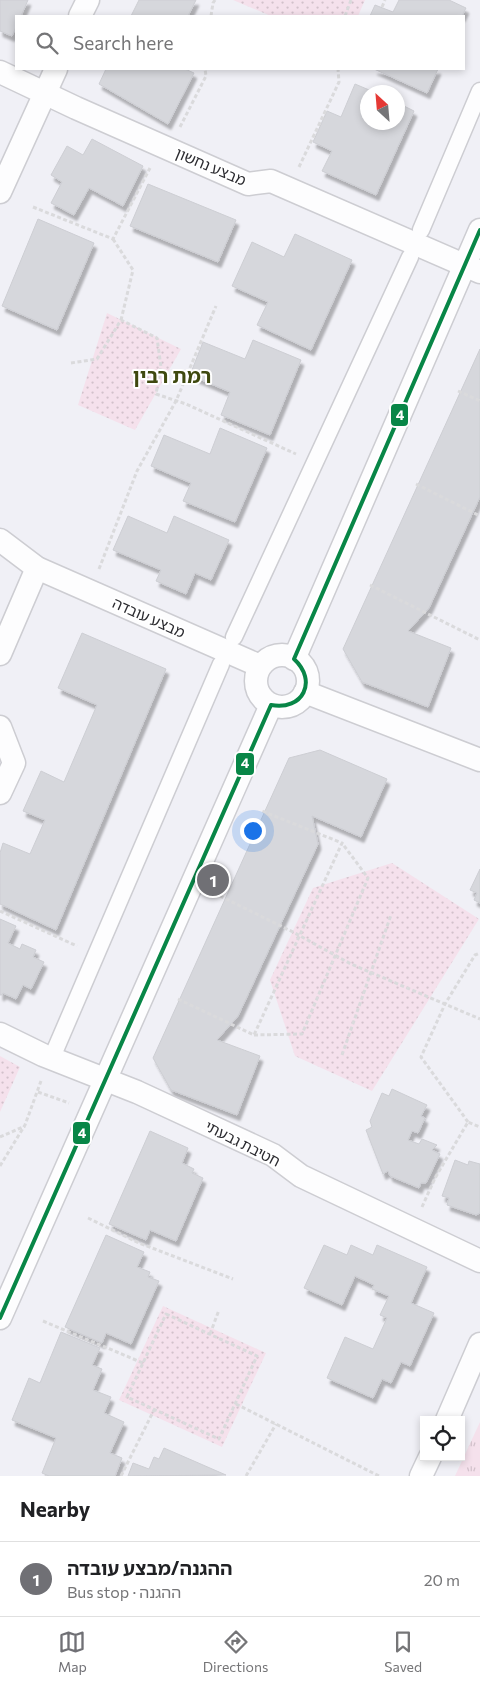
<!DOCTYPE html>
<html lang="en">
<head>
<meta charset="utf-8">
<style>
	:root { --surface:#fff; --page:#f2f2f2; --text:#202124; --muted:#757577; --line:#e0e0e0; --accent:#707075 }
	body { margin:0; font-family:Commissioner,"Noto Sans Hebrew",sans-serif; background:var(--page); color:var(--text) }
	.controls { position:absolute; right:15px; bottom:15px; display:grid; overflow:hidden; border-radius:0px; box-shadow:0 2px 8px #0003 }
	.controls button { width:45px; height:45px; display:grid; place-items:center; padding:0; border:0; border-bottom:1px solid var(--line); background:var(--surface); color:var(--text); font:25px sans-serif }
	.compass { position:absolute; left:360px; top:85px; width:45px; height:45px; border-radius:50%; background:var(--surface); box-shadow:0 2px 8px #0003; rotate:334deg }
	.you { position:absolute; left:252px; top:830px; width:18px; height:18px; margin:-12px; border:4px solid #fff; border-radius:50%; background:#1a73e8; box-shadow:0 0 0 8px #1a73e833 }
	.badge { display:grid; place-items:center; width:32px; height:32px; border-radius:50%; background:var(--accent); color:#fff; font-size:16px; font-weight:700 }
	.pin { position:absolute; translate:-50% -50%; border:2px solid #fff; box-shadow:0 1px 5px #0006 }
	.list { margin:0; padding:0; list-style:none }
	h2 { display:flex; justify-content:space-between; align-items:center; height:65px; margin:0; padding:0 20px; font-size:21px }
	h2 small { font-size:16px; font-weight:400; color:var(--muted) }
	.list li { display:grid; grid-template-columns:32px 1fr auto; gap:15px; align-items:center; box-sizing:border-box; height:75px; padding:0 20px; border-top:1px solid var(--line) }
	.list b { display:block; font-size:19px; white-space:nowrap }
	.list p { margin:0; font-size:16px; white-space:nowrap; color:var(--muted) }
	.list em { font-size:16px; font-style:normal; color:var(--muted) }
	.icon { flex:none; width:28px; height:28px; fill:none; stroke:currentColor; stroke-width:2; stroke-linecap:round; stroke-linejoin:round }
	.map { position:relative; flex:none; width:480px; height:1476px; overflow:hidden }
	.search { position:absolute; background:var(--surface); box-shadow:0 2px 8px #0003; left:15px; right:15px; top:15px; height:55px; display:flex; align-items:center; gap:12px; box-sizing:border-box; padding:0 18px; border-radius:0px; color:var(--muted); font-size:19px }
	.sheet { height:140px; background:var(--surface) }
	nav { display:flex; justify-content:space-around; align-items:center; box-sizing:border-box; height:70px; border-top:1px solid var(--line); background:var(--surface); font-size:14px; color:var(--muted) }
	nav a { display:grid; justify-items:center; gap:2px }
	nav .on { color:var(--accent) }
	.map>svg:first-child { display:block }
	.grass { fill:url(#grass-tufts) }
	.park { fill:url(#park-dots) }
	.building { fill:#d6d7dc; stroke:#cdced3; filter:url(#shadow) }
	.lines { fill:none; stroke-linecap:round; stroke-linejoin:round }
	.pedestrian-casing { stroke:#cdcdd2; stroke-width:19 }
	.minor-casing { stroke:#cdcdd2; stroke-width:25 }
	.path { stroke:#dadadc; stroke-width:3; stroke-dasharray:4 2.5; stroke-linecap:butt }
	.pedestrian { stroke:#fdfdfe; stroke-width:16 }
	.minor { stroke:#fdfdfe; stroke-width:22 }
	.bus-1-casing { stroke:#fff; stroke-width:8 }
	.bus-1 { stroke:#088647; stroke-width:4 }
	.labels { text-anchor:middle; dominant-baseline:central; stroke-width:4; stroke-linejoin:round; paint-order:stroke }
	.street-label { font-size:15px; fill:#2b2b30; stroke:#fff }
	.district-label { font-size:20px; font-weight:bold; fill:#3f490f; stroke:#fff }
	.line-badge { stroke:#fff; stroke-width:2 }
	.badge-label { font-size:14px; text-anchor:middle; font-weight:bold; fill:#fff }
</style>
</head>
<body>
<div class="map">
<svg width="480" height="1476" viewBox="0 0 480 1476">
	<defs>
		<pattern id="grass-tufts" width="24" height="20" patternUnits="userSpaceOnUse" patternTransform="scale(1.25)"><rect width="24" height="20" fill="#f5e1ec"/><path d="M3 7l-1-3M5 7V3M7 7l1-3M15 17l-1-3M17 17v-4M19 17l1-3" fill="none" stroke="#d2c1cb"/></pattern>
		<pattern id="park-dots" width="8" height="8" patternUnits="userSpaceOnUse" patternTransform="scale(1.25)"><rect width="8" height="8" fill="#f5e1ec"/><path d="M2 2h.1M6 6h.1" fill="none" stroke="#d2c1cb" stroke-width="1.8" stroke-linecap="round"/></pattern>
		<filter id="shadow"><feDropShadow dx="3" dy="5.5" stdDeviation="1" flood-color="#0004"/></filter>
	</defs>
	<rect width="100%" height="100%" fill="#f0f0f6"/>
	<!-- grass -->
	<polygon class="grass" points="480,1422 480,1476 455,1476"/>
	<!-- park -->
	<g class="park">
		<polygon points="233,0 365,0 358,16 271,16"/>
		<polygon points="107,313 181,349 135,430 78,405"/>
		<polygon points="392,863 479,919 372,1091 295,1056 270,980 313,888"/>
		<polygon points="0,1056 20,1067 0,1112"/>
		<polygon points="163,1306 266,1353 222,1447 119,1400"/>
	</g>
	<!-- building -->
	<g class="building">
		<polygon points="0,0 28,0 21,16 16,16 16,27 12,36 0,31"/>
		<polygon points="139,0 196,0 188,16 131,16"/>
		<polygon points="399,0 449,0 466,8 462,16 370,16 375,5 393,12"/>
		<polygon points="106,69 185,69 194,73 168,124 99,84"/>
		<polygon points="374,69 438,69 427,93"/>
		<polygon points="355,84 374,92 368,92 368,122 398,122 398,103 414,111 376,195 322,171 332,151 313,142 327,111 341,117"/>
		<polygon points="92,139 143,166 123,206 89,188 74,215 51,203 62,182 51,175 67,146 83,155"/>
		<polygon points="148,184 236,220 218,262 130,226"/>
		<polygon points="38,219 94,243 57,330 2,306"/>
		<polygon points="295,234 352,260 311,350 257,325 268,302 232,286 252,242 284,257"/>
		<polygon points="253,340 301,360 270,435 221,415 230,392 190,375 203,342 245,359"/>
		<polygon points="480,349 480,497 429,608 408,631 451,648 428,707 362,682 343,649"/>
		<polygon points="220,428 267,448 235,522 183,501 191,483 151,466 164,435 210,454"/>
		<polygon points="128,516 167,533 174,516 229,540 211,580 195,573 186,594 156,581 161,570 113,550"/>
		<polygon points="82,633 166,669 56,930 0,904 0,853 3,843 30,854 45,820 23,811 41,771 64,782 97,705 58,688"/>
		<polygon points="320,750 387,779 361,837 312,816 318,844 238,1016 217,1040 260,1056 237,1115 171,1090 153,1058 289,758"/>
		<polygon points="480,869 480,903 474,900 477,893 470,890"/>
		<polygon points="0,919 16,926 8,943 20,949 22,944 36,950 33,957 44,962 31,989 23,985 16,999 3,993 2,995 0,995"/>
		<polygon points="392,1089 427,1105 421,1116 425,1118 418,1133 412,1131 408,1140 419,1144 422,1139 437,1145 432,1150 440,1154 426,1183 421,1183 419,1188 390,1176 388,1171 383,1174 366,1130 372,1127 370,1121 382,1093 389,1096"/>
		<polygon points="150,1131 188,1148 182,1163 194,1169 192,1173 203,1178 176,1241 150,1230 146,1240 109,1224"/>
		<polygon points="455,1160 468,1165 469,1161 480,1164 480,1213 476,1215 447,1205 449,1198 442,1196"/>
		<polygon points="106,1235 144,1252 137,1267 150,1272 148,1277 159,1281 131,1344 106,1333 102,1343 65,1327"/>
		<polygon points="324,1245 347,1255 351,1245 373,1255 377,1245 427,1267 411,1303 434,1313 410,1366 401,1362 391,1383 382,1379 373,1398 327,1378 345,1337 373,1349 387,1318 380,1315 389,1296 372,1289 374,1285 355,1276 342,1305 304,1288"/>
		<polygon points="61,1332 100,1348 92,1365 102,1369 93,1390 111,1397 104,1413 124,1422 110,1453 122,1458 115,1476 49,1476 42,1473 56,1438 12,1420 29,1378 40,1383"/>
		<polygon points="164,1448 226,1475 128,1476 133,1463 149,1469 154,1457 159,1459"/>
	</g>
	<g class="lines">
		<!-- pedestrian casing -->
		<g class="pedestrian-casing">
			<g id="pedestrian">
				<polyline points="421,230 480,91"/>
				<polyline points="234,637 410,257"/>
				<polyline points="56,1048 221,664"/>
			</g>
		</g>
		<!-- minor casing -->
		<g class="minor-casing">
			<g id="minor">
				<polyline points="80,16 88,0"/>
				<polyline points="0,72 76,108 248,184 271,181 480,272"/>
				<polyline points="0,192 56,69"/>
				<polyline points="0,540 37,568 260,666"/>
				<polyline points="0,654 37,568"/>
				<circle cx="282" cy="681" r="26"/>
				<polyline points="294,659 480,230"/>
				<polyline points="305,692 480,760"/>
				<polyline points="0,727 14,763 0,793"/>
				<polyline points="0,1034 43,1055 137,1092 273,1155 301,1176 480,1261"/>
				<polyline points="0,1318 271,705"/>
				<polyline points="447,1420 480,1344"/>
				<polyline points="421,1476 430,1457"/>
			</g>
		</g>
		<!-- path -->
		<g class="path">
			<polyline points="382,7 385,0"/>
			<polyline points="211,16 213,3 215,0"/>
			<polyline points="345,16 351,0"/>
			<polyline points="180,127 206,76 205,69"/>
			<polyline points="299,167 339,82 338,69"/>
			<polyline points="33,207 113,239 150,168"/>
			<polyline points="113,239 133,270 121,320"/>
			<polyline points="71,363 97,359 121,320 157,338 161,367 156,394 186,404 296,454"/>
			<polyline points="458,391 480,401"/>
			<polyline points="416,484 480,516"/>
			<polyline points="99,569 137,471 176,401 216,306"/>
			<polyline points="370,585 480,640"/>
			<polyline points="214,893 293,932 351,964 480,1019"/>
			<polyline points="0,911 77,946"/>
			<polyline points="178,999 254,1035 342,843 262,811"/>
			<polyline points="254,1035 302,1034 368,878 342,843"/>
			<polyline points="342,1055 391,915"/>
			<polyline points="38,1092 69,1103"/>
			<polyline points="468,1122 421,1057 445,1004 475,955 480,953"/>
			<polyline points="0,1137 25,1126"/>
			<polyline points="0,1166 25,1125 41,1081"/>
			<polyline points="422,1207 435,1178 468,1122 480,1127"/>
			<polyline points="88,1218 139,1243 233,1279"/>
			<polygon points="166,1314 257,1356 219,1439 127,1397"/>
			<polyline points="43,1321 143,1363"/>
			<polyline points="210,1334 219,1310"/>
			<polyline points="236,1404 379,1476"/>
			<polyline points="121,1476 154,1410"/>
			<polyline points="246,1476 276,1424"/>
		</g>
		<!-- pedestrian -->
		<use href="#pedestrian" class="pedestrian"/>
		<!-- minor -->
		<use href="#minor" class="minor"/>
		<!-- bus-1 casing -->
		<g class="bus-1-casing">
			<path id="bus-1" d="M0,1318L271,705C303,711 318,681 294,659L480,230"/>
		</g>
		<!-- bus-1 -->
		<use href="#bus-1" class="bus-1"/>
	</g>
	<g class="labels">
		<!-- street labels -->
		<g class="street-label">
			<text transform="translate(211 166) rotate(23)">מבצע נחשון</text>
			<text transform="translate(149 617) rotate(24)">מבצע עובדה</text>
			<text transform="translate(243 1143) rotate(27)">חטיבת גבעתי</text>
		</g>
		<!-- district labels -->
		<g class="district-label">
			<text x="172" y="375">רמת רבין</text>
		</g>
	</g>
	<g class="line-badge">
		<rect x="390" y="403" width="19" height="24" rx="5" fill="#088647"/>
		<rect x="235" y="752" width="20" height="24" rx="5" fill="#088647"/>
		<rect x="72" y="1121" width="19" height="24" rx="5" fill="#088647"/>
	</g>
	<g class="badge-label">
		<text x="400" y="420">4</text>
		<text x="245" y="768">4</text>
		<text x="82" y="1138">4</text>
	</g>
</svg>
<div class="controls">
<button><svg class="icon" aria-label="locate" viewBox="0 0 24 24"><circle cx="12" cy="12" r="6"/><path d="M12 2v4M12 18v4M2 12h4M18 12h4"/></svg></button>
</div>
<svg class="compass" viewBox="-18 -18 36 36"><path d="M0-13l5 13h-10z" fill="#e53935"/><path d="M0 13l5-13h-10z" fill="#757577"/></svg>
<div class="you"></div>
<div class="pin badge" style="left:213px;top:880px">1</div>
<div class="search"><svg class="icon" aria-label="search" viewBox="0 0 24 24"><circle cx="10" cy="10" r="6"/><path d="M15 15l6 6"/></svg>Search here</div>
</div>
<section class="sheet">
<h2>Nearby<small></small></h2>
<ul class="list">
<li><span class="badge">1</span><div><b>ההגנה/מבצע עובדה</b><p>Bus stop · ההגנה</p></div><em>20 m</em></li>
</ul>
</section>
<nav>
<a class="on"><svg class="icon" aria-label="map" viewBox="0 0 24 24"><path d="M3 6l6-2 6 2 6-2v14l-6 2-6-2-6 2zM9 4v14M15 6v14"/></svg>Map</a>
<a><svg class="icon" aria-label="directions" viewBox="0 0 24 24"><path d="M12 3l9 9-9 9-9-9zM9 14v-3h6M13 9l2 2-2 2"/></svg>Directions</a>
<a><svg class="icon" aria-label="saved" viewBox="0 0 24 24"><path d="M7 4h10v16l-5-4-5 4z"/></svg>Saved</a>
</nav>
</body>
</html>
